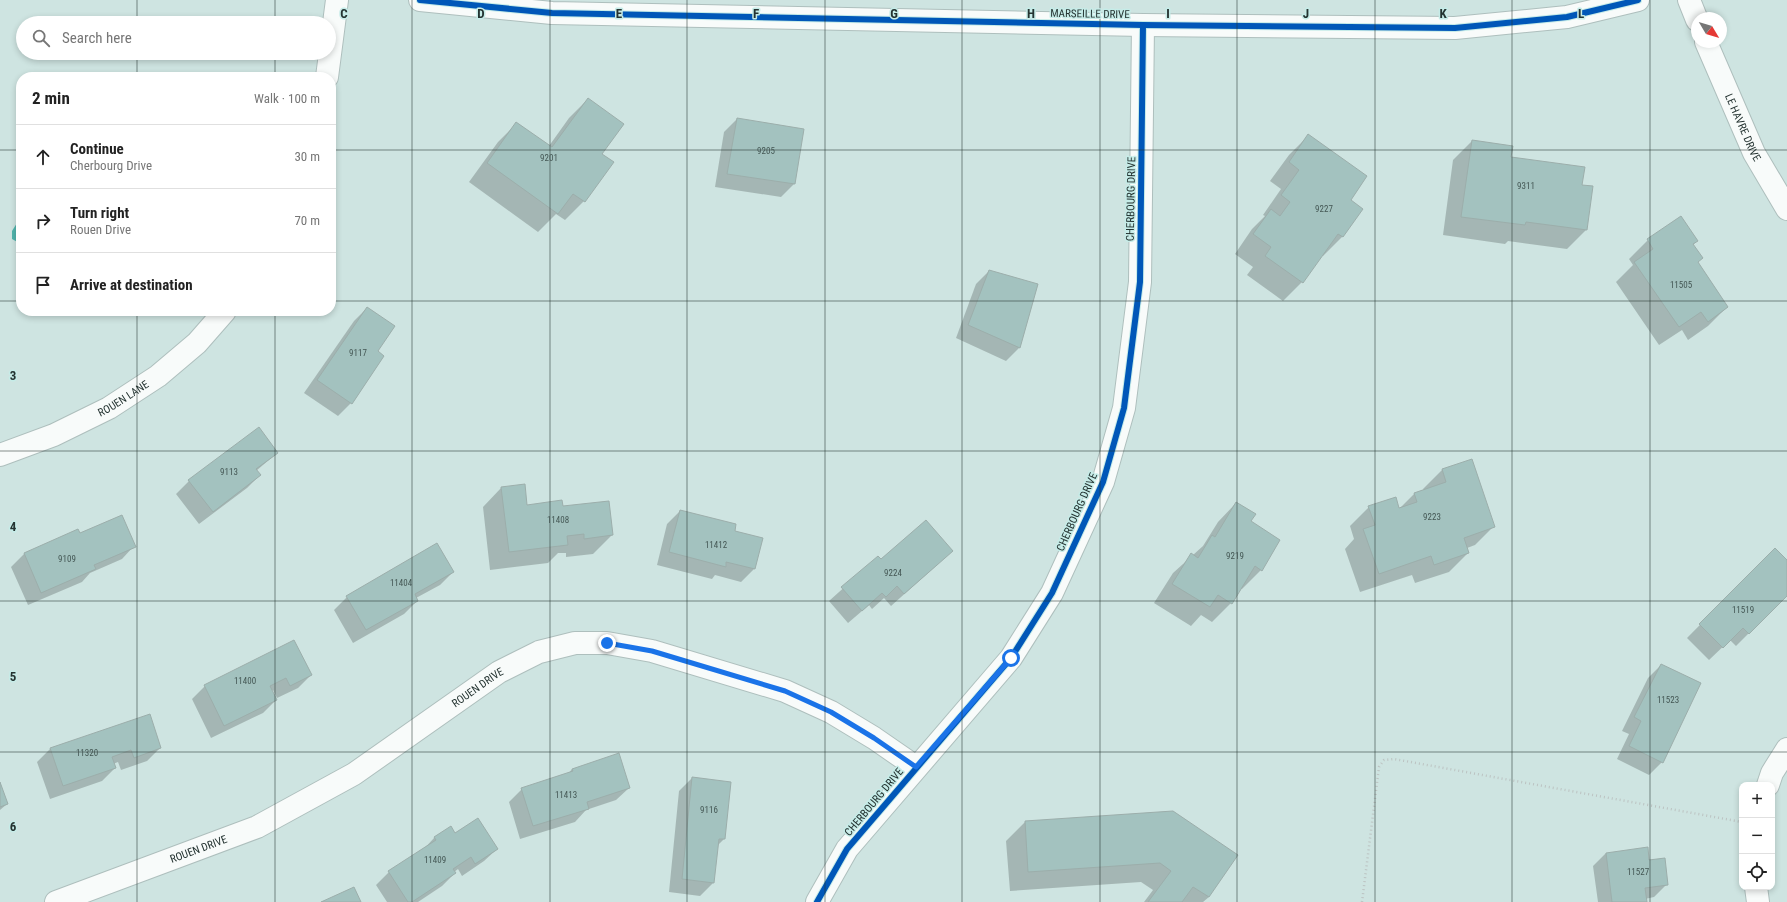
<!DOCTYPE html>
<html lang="en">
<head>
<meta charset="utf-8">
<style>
	:root { --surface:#fff; --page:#f6f6f6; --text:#222; --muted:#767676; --line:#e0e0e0 }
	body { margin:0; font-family:"Roboto Condensed",sans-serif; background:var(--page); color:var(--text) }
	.controls { position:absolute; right:12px; bottom:12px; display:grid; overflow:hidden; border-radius:8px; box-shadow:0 2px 6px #0003 }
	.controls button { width:36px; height:36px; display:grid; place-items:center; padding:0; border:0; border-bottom:1px solid var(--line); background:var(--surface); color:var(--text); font:20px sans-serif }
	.compass { position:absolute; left:1691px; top:12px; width:36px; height:36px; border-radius:50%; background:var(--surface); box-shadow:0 2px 6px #0003; rotate:128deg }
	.stop { position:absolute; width:12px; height:12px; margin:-9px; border:3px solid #1a73e8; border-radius:50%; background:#fff }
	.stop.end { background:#1a73e8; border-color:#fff; box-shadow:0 1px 4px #0008 }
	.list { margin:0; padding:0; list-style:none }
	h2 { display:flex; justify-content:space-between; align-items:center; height:52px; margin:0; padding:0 16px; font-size:17px }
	h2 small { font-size:13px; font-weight:400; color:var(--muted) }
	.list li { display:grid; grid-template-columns:26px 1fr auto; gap:12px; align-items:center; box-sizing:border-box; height:64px; padding:0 16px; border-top:1px solid var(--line) }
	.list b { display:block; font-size:15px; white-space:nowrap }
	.list p { margin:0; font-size:13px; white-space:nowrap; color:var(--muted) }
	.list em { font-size:13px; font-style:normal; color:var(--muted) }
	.icon { flex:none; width:22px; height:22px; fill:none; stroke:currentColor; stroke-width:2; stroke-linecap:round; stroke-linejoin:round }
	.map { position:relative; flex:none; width:1787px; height:902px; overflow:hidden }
	.search { position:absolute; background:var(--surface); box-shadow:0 2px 6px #0003; left:16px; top:16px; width:320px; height:44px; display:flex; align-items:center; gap:10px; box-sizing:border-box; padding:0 14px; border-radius:22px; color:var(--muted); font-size:15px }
	.panel { position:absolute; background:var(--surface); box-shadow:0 2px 6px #0003; left:16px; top:72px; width:320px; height:244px; border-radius:16px }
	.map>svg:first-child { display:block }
	.water { fill:#50b4ac }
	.shadow { fill:#0003 }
	.building { fill:#a3c2bf; stroke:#9caeab }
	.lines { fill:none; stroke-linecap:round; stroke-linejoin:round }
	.minor-casing { stroke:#aebfbd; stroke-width:24 }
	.path { stroke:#bcc3c2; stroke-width:2.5; stroke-dasharray:1 3; stroke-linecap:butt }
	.minor { stroke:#f8fbfa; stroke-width:22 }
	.cycleway-casing { stroke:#c6ece8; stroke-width:8 }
	.cycleway { stroke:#0057b8; stroke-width:6 }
	.route { stroke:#1a73e8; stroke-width:5 }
	.grid { fill:none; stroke:#243331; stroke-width:1; stroke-opacity:0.55 }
	.labels { text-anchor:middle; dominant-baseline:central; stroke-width:3; stroke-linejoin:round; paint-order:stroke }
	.number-label { font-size:9px; fill:#445754 }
	.street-label { font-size:11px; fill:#243331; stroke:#c6ece8 }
	.grid-label { font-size:13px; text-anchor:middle; font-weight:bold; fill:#243331; stroke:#c6ece8; stroke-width:3; stroke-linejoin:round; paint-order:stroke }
</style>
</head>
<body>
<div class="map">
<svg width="1787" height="902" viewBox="0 0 1787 902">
	<rect width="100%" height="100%" fill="#cee4e1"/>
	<!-- water -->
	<polygon class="water" points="21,222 21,244 12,239 12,231 17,223"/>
	<!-- shadow -->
	<g class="shadow">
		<polygon points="588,99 601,154 612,162 584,201 565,220 556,214 538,232 469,182 498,142 517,123 549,146 569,118"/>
		<polygon points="737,119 803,130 794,184 781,197 715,187 724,132"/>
		<polygon points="1308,136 1349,200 1362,209 1342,237 1323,256 1322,255 1302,282 1283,301 1247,275 1253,267 1235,254 1252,229 1265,216 1263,215 1281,189 1270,181 1289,155"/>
		<polygon points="1472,141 1581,186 1591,187 1586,230 1567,249 1508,241 1505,244 1443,235 1453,160"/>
		<polygon points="1648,240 1697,241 1693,245 1697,263 1727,307 1708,326 1688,340 1682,330 1659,345 1616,282 1633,265 1629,259"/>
		<polygon points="989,271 1037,285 1019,348 1006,361 956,338 976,284"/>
		<polygon points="367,308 377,352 351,403 338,416 304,393 354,321"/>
		<polygon points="277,453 256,471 260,475 247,488 199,524 176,494 189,481"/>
		<polygon points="1442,470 1494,526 1475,545 1467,548 1468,553 1449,572 1415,583 1412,575 1360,592 1345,549 1354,539 1350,526 1369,507 1399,509 1414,494 1424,490 1423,489"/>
		<polygon points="501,488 527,506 562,508 612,535 593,554 566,557 566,553 558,553 548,563 490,570 483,507"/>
		<polygon points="1236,503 1261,570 1242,589 1241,588 1231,603 1212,622 1201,615 1191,626 1154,603 1173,573 1203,546 1218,522"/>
		<polygon points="680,511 733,531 754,569 741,582 715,575 712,579 657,565 667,524"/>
		<polygon points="78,531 79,534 134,546 122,559 90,573 82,582 28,605 11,567 24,554"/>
		<polygon points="1775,549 1787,561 1787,595 1736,646 1730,640 1709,660 1687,638"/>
		<polygon points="878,557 881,561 939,563 891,606 884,598 872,609 869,605 848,623 829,601"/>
		<polygon points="453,572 440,585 416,598 417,601 404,614 353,643 334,610 347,597"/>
		<polygon points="1661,665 1662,762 1649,775 1617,759 1629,734 1622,731 1648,678"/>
		<polygon points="311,675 298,688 277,698 273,690 271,691 276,700 263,713 211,738 192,699 205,686"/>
		<polygon points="160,748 147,761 121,770 118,762 113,764 115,768 102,781 50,799 37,762 50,749"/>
		<polygon points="572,769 629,788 616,800 586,810 575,822 520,839 509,802 522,789 568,774"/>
		<polygon points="692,778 724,839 717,846 713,883 700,896 669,892 679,791"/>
		<polygon points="0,785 7,804 0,810"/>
		<polygon points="1172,812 1209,897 1203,902 1144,902 1153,890 1141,882 1010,891 1006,841 1025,822"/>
		<polygon points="451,828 455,835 497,849 484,861 462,876 458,869 454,872 455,873 442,886 418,902 387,902 376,885 389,872 422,851 434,838"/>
		<polygon points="1606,853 1648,861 1667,884 1654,897 1645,899 1646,902 1598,902 1593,866"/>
	</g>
	<!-- building -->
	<g class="building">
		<polygon points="588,98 624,124 602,154 614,162 585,202 573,194 558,214 487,163 516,122 552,147"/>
		<polygon points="737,118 804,129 795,184 727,174"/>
		<polygon points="1308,134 1367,176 1351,200 1363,209 1343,237 1338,234 1303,283 1265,256 1271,247 1253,234 1271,209 1280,216 1290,202 1281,195 1299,170 1289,162"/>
		<polygon points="1472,140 1513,146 1511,157 1585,167 1582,185 1593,186 1587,230 1526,222 1525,225 1461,217"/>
		<polygon points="1681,216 1698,241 1693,244 1703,258 1698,262 1728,307 1708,322 1701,312 1679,327 1634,262 1653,249 1647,239"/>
		<polygon points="989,270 1038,284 1020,348 968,325"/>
		<polygon points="367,307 395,326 378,351 384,356 352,404 317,380"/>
		<polygon points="259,427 278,453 256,469 261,475 213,512 188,480"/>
		<polygon points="1472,459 1495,527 1464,538 1469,553 1434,565 1431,556 1379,574 1363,529 1375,525 1368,506 1396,497 1399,508 1417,502 1414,493 1446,482 1442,469"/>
		<polygon points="525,484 527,505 562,500 563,506 609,501 613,535 584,539 584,534 567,536 568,545 509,552 501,487"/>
		<polygon points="1236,502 1256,514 1251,521 1280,540 1262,571 1255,566 1232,604 1218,595 1210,607 1172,584 1191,553 1198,558 1212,535 1215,537"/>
		<polygon points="680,510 736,524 735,531 763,538 755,569 726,562 726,567 669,552"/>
		<polygon points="122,515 136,547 94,565 96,569 41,593 24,553 78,529 80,533"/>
		<polygon points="926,520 953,551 904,594 897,586 886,597 882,593 862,611 841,587 878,556 881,559"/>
		<polygon points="437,543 454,572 415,594 418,601 366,630 346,596"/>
		<polygon points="1775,548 1787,560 1787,596 1749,634 1743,628 1723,648 1699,624"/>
		<polygon points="294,640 312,675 290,686 286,678 270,686 277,700 224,726 204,685"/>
		<polygon points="1661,664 1701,683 1663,763 1629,746 1641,721 1634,717"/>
		<polygon points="150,714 161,748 134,758 131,750 112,757 116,768 63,786 50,748"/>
		<polygon points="619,753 630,788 587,802 589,809 533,826 521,788 573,771 572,769"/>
		<polygon points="692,777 731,782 725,839 719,839 714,883 682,879"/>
		<polygon points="0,782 8,804 0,807"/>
		<polygon points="1173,811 1238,855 1209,897 1193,887 1182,902 1148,902 1171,871 1160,863 1028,872 1025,821"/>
		<polygon points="478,818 498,849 475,864 471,857 453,869 456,873 412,902 408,902 388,871 436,840 434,837 451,826 455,833"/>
		<polygon points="1648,847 1649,860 1665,858 1668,885 1645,888 1647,902 1612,902 1606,853"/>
		<polygon points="354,887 361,902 321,902"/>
	</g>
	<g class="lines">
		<!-- minor casing -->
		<g class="minor-casing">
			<g id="minor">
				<polyline points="420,0 552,13 1143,25 1455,28 1567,17 1638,0"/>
				<polyline points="1689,0 1697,20"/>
				<path id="s1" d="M1706,42L1754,153L1787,209"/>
				<polyline points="327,77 337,0"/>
				<path id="s2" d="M0,455L54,435L109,408L158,376L197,343L225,311"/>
				<polyline points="1768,785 1772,773 1787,749"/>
				<polyline points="1756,887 1758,902"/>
				<path id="s3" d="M56,902L257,827L354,774L499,672L539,652L575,643H607L652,651L785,691L831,712L874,738L916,767"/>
				<polyline points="817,902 847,849 1011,658 1052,593 1103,482 1124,408 1140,282 1143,25"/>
			</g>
		</g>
		<!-- path -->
		<polyline class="path" points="1362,902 1379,767 1384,760 1394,759 1742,822"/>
		<!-- minor -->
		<use href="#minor" class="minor"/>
		<!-- cycleway casing -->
		<g class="cycleway-casing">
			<g id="cycleway">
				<polyline points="420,0 552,13 1143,25 1455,28 1567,17 1638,0"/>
				<polyline points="817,902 847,849 1011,658 1052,593 1103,482 1124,408 1140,282 1143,25"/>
			</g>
		</g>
		<!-- cycleway -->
		<use href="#cycleway" class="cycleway"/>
	</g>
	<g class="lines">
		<!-- route -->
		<polyline class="route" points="607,643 652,651 785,691 831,712 874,738 916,767 1011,658"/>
	</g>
	<!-- grid -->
	<path class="grid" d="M137,0V23M275,0V23M412,0V902M550,0V902M687,0V902M825,0V902M962,0V902M1100,0V902M1237,0V902M1375,0V902M1512,0V902M1650,0V902M137,53V77M275,53V77M0,150H21M331,150H1787M0,301H21M331,301H1787M137,311V902M275,311V902M0,451H1787M0,601H1787M0,752H1787"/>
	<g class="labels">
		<!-- number labels -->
		<g class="number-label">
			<text x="766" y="151">9205</text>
			<text x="549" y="158">9201</text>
			<text x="1526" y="186">9311</text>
			<text x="1324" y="209">9227</text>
			<text x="1681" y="285">11505</text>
			<text x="358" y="353">9117</text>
			<text x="229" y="472">9113</text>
			<text x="1432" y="517">9223</text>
			<text x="558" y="520">11408</text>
			<text x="716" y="545">11412</text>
			<text x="1235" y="556">9219</text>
			<text x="67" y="559">9109</text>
			<text x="893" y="573">9224</text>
			<text x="401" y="583">11404</text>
			<text x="1743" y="610">11519</text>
			<text x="245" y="681">11400</text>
			<text x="1668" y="700">11523</text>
			<text x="87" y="753">11320</text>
			<text x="566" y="795">11413</text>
			<text x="709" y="810">9116</text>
			<text x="435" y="860">11409</text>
			<text x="1638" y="872">11527</text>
		</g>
		<!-- street labels -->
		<g class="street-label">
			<text transform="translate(1090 14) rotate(1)">MARSEILLE DRIVE</text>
			<text stroke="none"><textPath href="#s1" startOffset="93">LE HAVRE DRIVE</textPath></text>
			<text transform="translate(1131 199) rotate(-89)">CHERBOURG DRIVE</text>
			<text stroke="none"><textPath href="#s2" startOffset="136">ROUEN LANE</textPath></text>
			<text transform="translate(1077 512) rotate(-66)">CHERBOURG DRIVE</text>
			<text stroke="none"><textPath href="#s3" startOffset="476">ROUEN DRIVE</textPath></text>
			<text transform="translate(874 802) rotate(-50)">CHERBOURG DRIVE</text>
			<text stroke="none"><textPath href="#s3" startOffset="152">ROUEN DRIVE</textPath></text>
		</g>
	</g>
	<g class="grid-label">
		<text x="344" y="18">C</text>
		<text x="481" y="18">D</text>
		<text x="619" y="18">E</text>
		<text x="756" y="18">F</text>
		<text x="894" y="18">G</text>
		<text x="1031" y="18">H</text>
		<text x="1168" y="18">I</text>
		<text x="1306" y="18">J</text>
		<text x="1443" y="18">K</text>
		<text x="1581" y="18">L</text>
		<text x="13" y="380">3</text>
		<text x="13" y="531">4</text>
		<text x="13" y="681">5</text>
		<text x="13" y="831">6</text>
	</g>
</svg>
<div class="controls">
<button>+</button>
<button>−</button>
<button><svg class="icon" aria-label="locate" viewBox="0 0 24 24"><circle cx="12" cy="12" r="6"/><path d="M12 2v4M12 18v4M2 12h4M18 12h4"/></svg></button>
</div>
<svg class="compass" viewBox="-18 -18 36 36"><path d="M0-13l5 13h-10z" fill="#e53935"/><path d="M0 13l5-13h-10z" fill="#767676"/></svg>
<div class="stop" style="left:1011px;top:658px"></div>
<div class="stop end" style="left:607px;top:643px"></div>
<div class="search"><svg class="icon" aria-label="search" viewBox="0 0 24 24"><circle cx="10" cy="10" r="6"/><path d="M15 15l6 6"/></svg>Search here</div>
<section class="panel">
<h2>2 min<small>Walk · 100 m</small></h2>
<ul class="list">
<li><svg class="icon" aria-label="ahead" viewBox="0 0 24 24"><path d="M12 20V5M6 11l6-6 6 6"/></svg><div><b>Continue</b><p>Cherbourg Drive</p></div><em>30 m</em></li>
<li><svg class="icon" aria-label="right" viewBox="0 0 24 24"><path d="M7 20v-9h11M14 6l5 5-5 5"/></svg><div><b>Turn right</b><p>Rouen Drive</p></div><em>70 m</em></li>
<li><svg class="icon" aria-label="arrive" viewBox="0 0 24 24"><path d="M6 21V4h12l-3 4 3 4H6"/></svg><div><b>Arrive at destination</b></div></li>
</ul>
</section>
</div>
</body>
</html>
